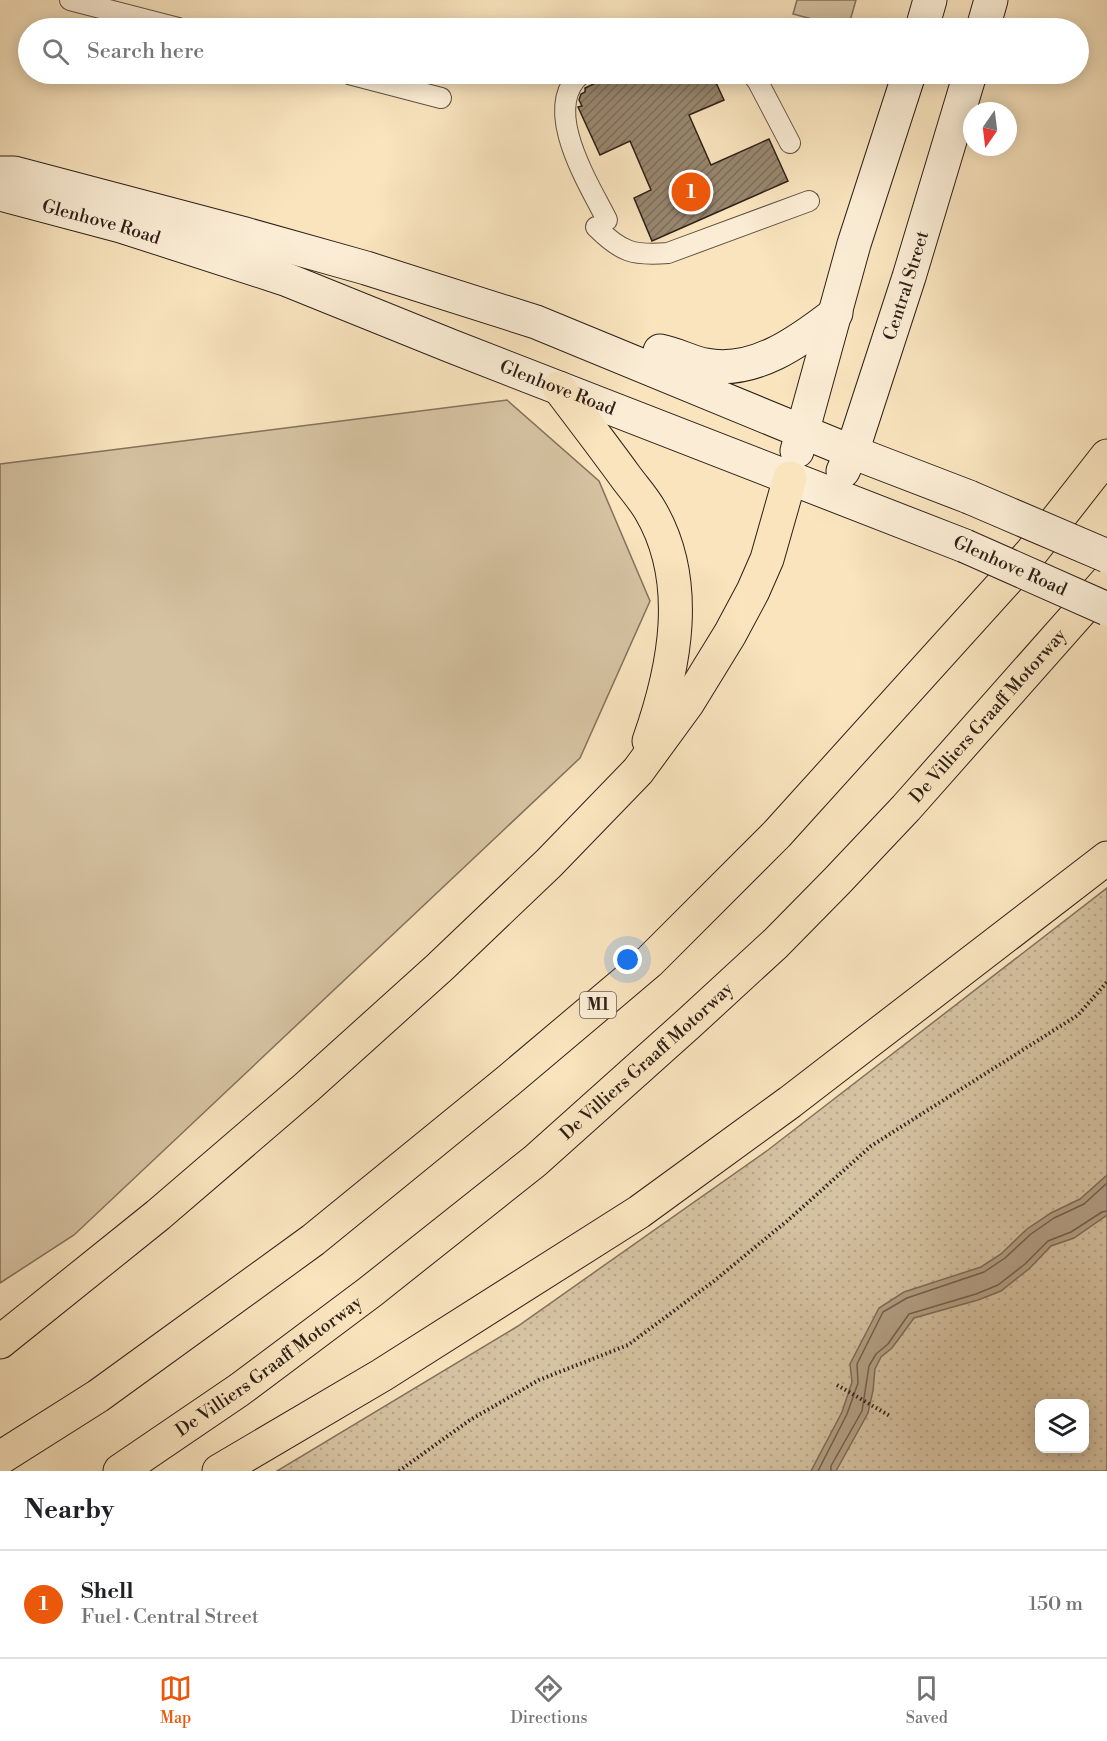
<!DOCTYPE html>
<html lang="en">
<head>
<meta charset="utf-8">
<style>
	:root { --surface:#fff; --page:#f2f2f2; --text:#202124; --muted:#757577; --line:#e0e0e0; --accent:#ea580c }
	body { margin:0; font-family:"Libre Bodoni",serif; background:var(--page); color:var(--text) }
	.controls { position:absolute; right:18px; bottom:18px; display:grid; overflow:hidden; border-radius:12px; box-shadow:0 3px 15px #0003 }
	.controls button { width:54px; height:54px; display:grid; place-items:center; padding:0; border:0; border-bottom:2px solid var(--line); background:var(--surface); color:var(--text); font:30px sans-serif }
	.compass { position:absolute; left:963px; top:102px; width:54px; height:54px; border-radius:50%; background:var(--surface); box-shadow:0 3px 15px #0003; rotate:194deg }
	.you { position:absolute; left:628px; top:960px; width:21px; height:21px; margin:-15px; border:4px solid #fff; border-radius:50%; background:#1a73e8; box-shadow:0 0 0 9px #1a73e833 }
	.badge { display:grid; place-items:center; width:39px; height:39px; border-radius:50%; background:var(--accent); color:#fff; font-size:20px; font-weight:700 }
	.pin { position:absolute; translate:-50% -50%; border:3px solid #fff; box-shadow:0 2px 6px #0006 }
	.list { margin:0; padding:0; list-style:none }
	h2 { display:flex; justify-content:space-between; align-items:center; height:78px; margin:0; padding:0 24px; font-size:26px }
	h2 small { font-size:20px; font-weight:400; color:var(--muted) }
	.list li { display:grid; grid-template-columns:39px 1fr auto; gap:18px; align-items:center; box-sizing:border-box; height:108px; padding:0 24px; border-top:2px solid var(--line) }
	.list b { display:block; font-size:22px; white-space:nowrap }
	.list p { margin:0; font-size:20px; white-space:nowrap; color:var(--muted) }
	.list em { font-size:20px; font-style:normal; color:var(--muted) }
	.icon { flex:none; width:33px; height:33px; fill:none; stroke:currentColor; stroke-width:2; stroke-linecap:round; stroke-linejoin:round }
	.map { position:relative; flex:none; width:1107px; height:1471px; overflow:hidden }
	.search { position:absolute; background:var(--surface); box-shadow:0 3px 15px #0003; left:18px; right:18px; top:18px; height:66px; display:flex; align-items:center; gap:15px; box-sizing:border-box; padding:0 21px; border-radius:33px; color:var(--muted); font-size:22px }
	.sheet { height:186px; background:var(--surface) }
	nav { display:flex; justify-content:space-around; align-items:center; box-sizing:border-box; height:84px; border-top:2px solid var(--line); background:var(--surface); font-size:16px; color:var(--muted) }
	nav a { display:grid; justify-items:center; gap:3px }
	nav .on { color:var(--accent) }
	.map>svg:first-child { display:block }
	.grass { fill:url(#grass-dots); stroke:#82725d; stroke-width:1.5; fill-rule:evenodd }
	.park { fill:#d6c3a2; stroke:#82725d; stroke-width:1.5 }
	.water { fill:#b4a186; stroke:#7e6d5a; stroke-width:1.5 }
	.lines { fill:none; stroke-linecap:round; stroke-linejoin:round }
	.shore { stroke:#71604f; stroke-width:1.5 }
	.building { fill:url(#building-hatch); stroke:#2e2018; stroke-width:1.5 }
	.service-casing { stroke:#615142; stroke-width:22 }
	.secondary-casing { stroke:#2e2018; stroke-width:35 }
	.motorway-casing { stroke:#2e2018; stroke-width:35 }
	.path { stroke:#2e2018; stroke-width:4; stroke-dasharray:1.5 3; stroke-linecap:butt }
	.service { stroke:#fbedd5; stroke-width:20 }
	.secondary { stroke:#fbedd5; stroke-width:33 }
	.motorway { stroke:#f9e4be; stroke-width:33 }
	.secondary-bridge-casing { stroke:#2e2018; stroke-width:35; stroke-linecap:butt }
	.secondary-bridge { stroke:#fbedd5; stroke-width:33 }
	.labels { text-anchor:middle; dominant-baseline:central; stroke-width:5; stroke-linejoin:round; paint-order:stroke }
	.shield { fill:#fbedd5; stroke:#6c5e51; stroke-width:1.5 }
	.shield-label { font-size:16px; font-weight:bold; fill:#2e2018 }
	.street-label { font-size:18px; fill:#2e2018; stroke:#fbedd5 }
</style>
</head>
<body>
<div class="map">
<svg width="1107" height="1471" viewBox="0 0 1107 1471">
	<defs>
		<pattern id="grass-dots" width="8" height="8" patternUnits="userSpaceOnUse" patternTransform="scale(1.5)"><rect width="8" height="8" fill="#d6c3a2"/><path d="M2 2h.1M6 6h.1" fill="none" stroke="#b8a78b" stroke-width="1.8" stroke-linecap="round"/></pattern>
		<pattern id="building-hatch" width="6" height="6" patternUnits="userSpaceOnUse" patternTransform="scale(1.5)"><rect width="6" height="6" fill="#98866e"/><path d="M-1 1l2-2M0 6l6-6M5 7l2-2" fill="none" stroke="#7c6d59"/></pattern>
	</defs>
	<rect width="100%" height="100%" fill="#f9e4be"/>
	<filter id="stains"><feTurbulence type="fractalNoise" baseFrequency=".00333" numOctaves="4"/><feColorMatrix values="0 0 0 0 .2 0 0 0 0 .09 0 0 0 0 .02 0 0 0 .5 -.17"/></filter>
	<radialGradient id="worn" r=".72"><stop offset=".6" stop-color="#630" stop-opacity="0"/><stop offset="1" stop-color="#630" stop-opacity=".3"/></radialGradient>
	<!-- grass -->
	<path class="grass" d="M1107,888V1471H277L518,1326L768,1150ZM1040,1404H1084V1448H1040Z"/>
	<!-- park -->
	<g class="park">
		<polygon points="797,0 856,0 848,28 846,28 793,14"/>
		<polygon points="507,400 599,481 650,601 580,758 74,1235 0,1283 0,464"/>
	</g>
	<!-- water -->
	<polygon class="water" points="1107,1175 1107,1215 1074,1238 1051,1246 1030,1268 1001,1291 978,1300 914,1318 892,1348 881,1357 875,1369 873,1391 868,1413 836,1471 811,1471 842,1412 852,1382 850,1364 879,1308 904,1292 981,1267 1001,1254 1027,1229 1051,1213 1080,1199"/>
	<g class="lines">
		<!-- shore -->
		<g class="shore">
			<polyline points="818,1471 847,1414 858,1383 857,1364 883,1312 907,1298 984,1272 1005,1258 1031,1234 1054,1218 1084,1204 1107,1183"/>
			<polyline points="831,1471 831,1466 862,1411 869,1366 876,1354 888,1344 909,1314 976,1294 998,1285 1025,1264 1048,1241 1071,1232 1102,1212 1107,1211"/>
		</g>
	</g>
	<!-- building -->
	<polygon class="building" points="594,74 712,74 724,100 689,115 711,165 769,139 788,181 652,241 634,198 651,190 630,141 600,155 578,107 582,106 579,100 581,94 585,92 585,88 598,82"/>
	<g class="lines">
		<!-- service casing -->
		<g class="service-casing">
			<g id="service">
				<polyline points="70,0 178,28"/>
				<polyline points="349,74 441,98"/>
				<path d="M581,74C540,108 589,184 607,220"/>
				<polyline points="752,74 758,82 790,143"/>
				<path d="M596,227C621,252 633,256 668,253L809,201"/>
			</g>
		</g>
		<!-- secondary casing -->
		<g class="secondary-casing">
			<g id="secondary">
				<polyline points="922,28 930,0"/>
				<polyline points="983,28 991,0"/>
				<polyline points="0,173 14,173 245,234 366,268 536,322 852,452 969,497"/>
				<path id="s1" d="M0,194L121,226L285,279L451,346L965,546"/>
				<path d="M660,351C676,354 690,362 705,365C754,375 800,341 836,313"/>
				<polyline points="797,451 854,244 909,74"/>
				<path id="s2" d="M843,471L852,452L909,277L970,74"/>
			</g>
		</g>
		<!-- motorway casing -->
		<g class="motorway-casing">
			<g id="motorway">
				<path d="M559,388C581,417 604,447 625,476C633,487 643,498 650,510C692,581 675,668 649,741"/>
				<polyline points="0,1342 158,1215 307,1087 440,967 549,863 638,771 687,704 730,634 753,591 767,559 790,478"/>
				<polyline points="0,1458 98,1396 313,1240 508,1081 649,962 777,834 1031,553 1107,456"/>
				<path id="s3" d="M120,1471L239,1390L370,1292L535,1161L688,1024L776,943L837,881L906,808L1107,581"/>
				<polyline points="219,1471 382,1375 639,1212 790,1102 1107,858"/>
			</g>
		</g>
		<!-- path -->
		<g class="path">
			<polyline points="837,1385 890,1416"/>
			<polyline points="399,1471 470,1420 539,1380 628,1345 714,1281 787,1221 871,1146 1078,1015 1107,982"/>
		</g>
		<!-- service -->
		<use href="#service" class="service"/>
		<!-- secondary -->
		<use href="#secondary" class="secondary"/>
		<!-- motorway -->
		<use href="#motorway" class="motorway"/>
		<!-- secondary-bridge casing -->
		<g class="secondary-bridge-casing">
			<g id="secondary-bridge">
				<polyline points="969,497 1107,556"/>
				<polyline points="965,546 1107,609"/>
			</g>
		</g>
		<!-- secondary-bridge -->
		<use href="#secondary-bridge" class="secondary-bridge"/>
	</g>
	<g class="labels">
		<!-- shield labels -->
		<rect class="shield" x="580" y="992" width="36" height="26" rx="4.5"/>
		<g class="shield-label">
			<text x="598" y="1005">M1</text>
		</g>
		<!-- street labels -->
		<g class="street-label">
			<text stroke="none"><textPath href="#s1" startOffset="105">Glenhove Road</textPath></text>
			<text stroke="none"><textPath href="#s2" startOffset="196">Central Street</textPath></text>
			<text stroke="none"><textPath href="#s1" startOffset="591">Glenhove Road</textPath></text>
			<text transform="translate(1010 566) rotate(24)">Glenhove Road</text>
			<text stroke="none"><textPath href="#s3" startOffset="1154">De Villiers Graaff Motorway</textPath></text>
			<text stroke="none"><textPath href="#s3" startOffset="668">De Villiers Graaff Motorway</textPath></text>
			<text stroke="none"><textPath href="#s3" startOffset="182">De Villiers Graaff Motorway</textPath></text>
		</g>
	</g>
	<rect width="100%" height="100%" filter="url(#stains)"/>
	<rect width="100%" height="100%" fill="url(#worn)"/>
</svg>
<div class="controls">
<button><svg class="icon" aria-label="layers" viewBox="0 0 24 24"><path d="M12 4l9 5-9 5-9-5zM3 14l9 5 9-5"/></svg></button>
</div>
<svg class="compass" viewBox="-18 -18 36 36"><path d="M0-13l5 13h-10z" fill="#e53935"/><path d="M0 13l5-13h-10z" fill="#757577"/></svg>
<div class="you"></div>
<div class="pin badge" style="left:691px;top:192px">1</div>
<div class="search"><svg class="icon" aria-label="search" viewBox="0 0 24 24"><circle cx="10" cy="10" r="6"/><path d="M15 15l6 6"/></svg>Search here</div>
</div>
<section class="sheet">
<h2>Nearby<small></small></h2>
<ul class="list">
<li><span class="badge">1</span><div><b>Shell</b><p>Fuel · Central Street</p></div><em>150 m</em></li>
</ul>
</section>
<nav>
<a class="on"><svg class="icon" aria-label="map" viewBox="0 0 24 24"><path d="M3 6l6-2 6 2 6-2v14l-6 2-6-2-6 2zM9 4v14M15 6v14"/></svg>Map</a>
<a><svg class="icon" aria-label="directions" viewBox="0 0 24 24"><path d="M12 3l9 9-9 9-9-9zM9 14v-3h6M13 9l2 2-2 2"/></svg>Directions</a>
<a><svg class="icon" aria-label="saved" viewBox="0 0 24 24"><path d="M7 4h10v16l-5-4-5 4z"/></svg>Saved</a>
</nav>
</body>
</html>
